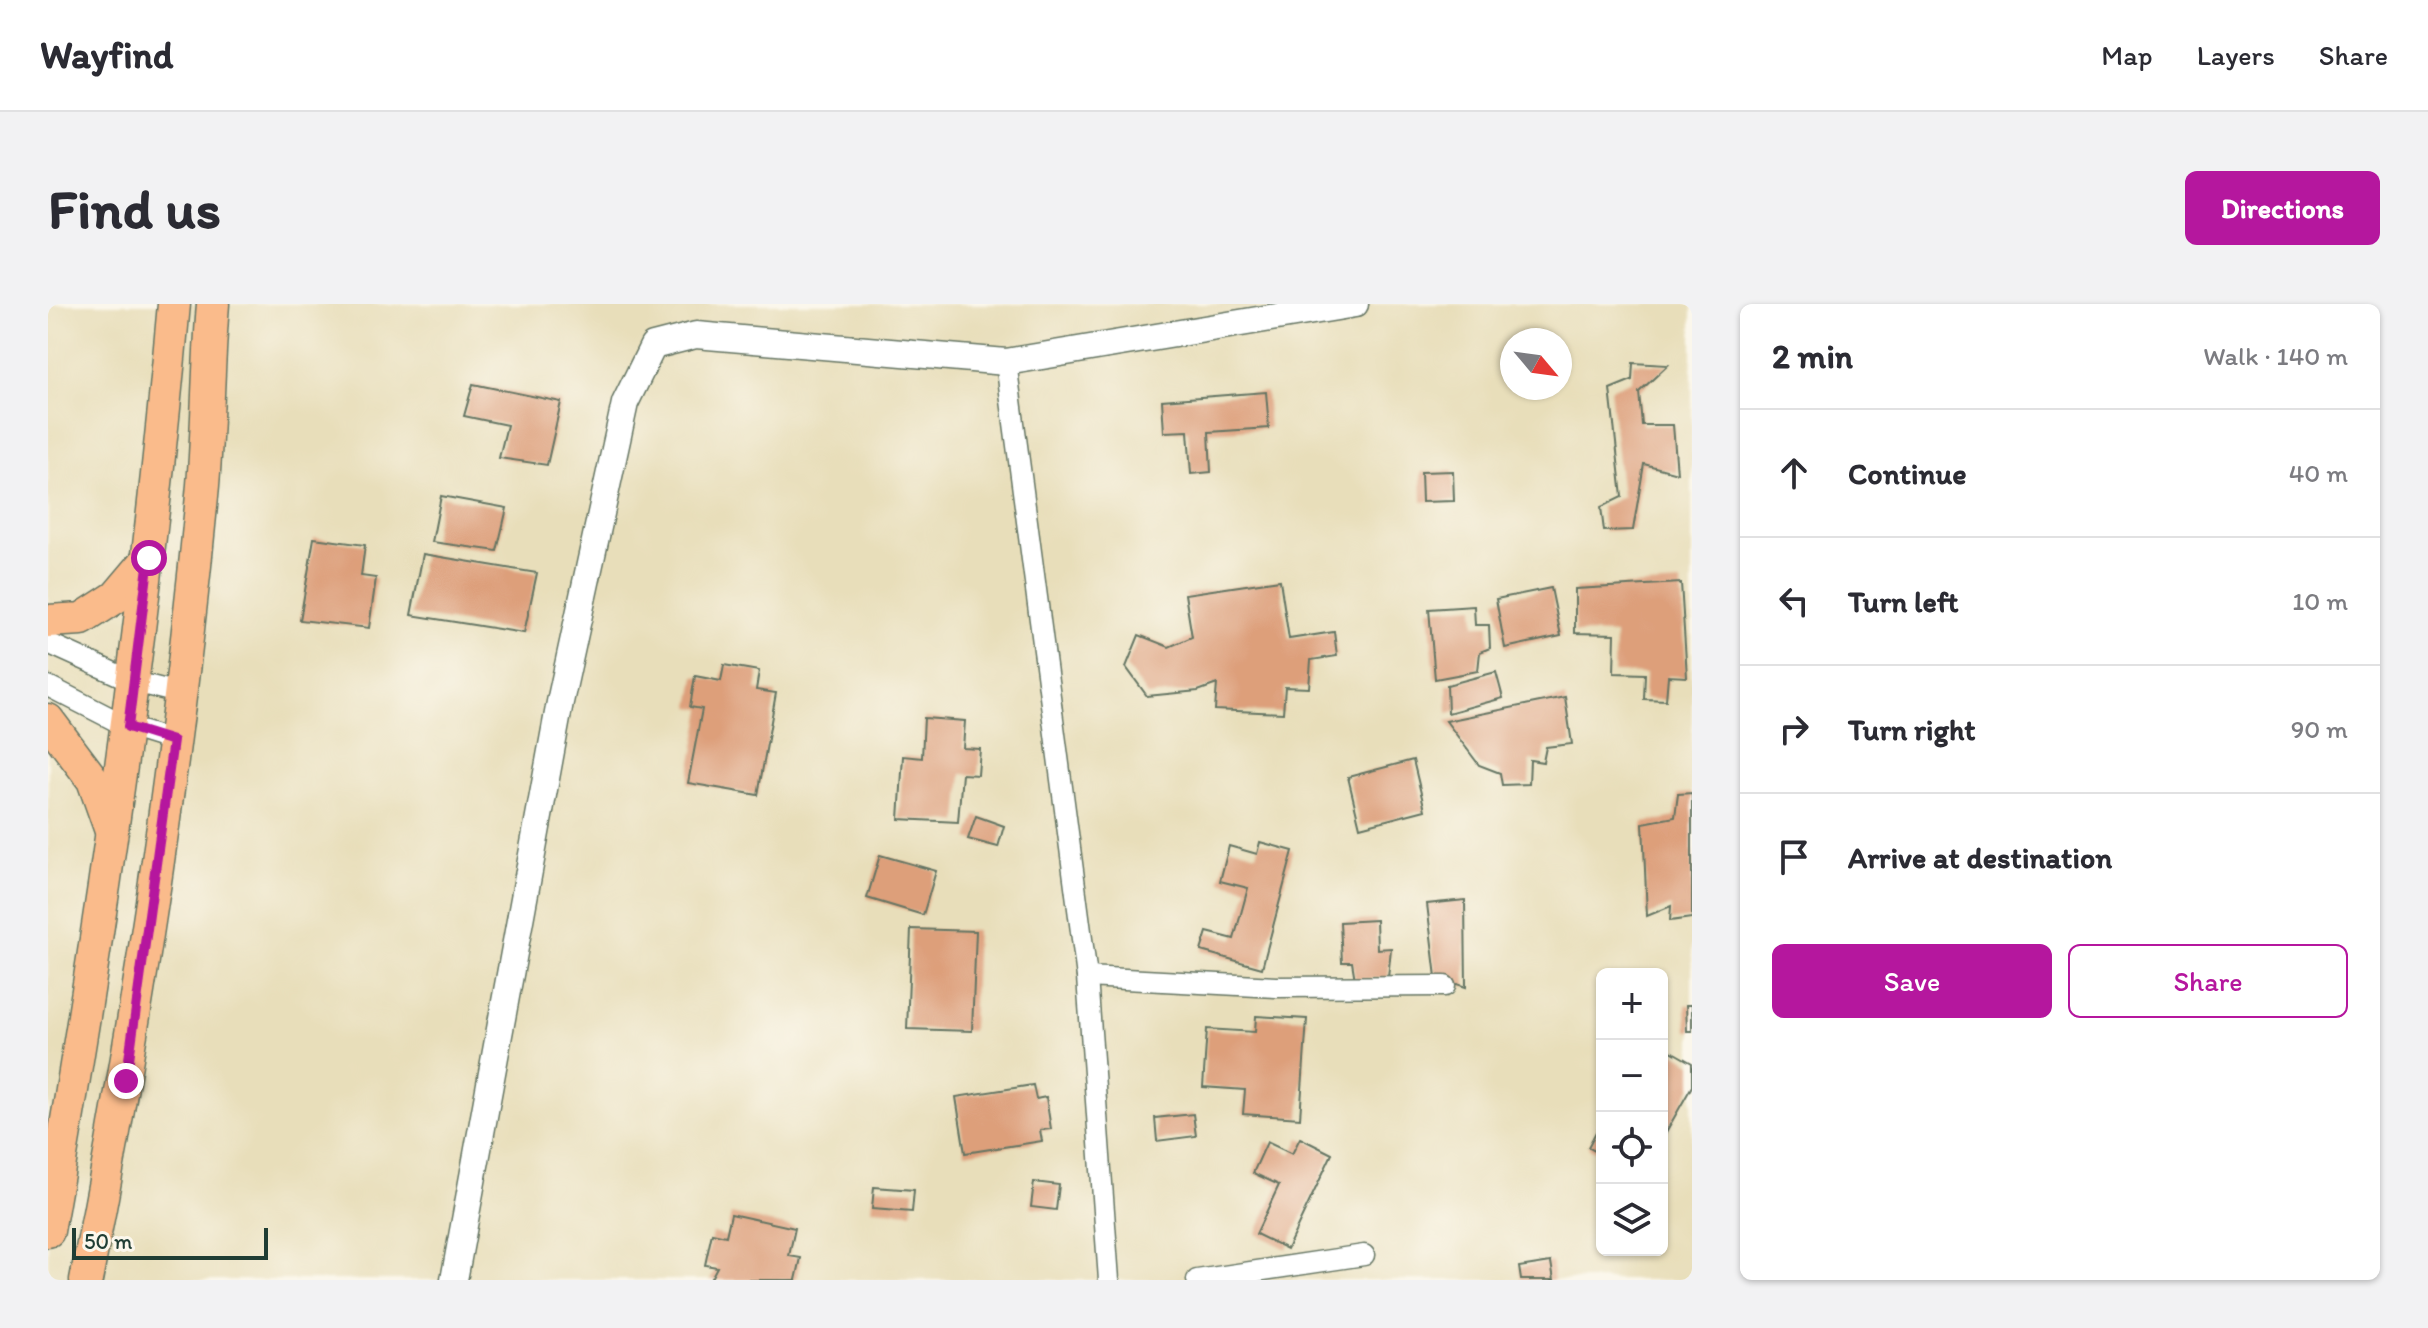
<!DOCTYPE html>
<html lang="en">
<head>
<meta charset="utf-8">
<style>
	:root { --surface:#fff; --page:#f2f2f3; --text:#2b2b33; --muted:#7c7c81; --line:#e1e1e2; --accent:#b5179e }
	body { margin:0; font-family:Itim,sans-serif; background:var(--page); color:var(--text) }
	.controls { position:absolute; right:24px; bottom:24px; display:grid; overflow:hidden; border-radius:12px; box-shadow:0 2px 6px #0004 }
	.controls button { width:72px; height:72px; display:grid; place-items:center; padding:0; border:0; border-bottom:2px solid var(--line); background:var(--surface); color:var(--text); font:40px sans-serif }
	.compass { position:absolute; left:1452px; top:24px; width:72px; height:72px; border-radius:50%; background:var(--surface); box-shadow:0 2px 6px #0004; rotate:119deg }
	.scale { position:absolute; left:24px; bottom:20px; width:196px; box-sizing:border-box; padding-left:8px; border:4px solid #1f3d34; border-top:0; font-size:22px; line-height:28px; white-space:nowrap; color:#1f3d34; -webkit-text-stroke:6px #fbf7ec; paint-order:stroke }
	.stop { position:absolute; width:24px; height:24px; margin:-18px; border:6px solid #b5179e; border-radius:50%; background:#fff }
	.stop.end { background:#b5179e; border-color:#fff; box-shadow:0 2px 8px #0008 }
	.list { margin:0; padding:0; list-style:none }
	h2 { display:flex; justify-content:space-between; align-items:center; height:104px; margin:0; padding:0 32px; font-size:34px }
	h2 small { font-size:26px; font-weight:400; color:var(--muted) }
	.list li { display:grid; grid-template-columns:52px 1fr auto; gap:24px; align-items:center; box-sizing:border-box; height:128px; padding:0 32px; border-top:2px solid var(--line) }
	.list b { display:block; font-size:30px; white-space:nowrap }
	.list em { font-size:26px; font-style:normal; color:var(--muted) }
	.actions { display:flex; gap:16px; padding:24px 32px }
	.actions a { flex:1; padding:18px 0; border:2px solid var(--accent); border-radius:12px; text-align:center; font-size:28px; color:var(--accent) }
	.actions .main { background:var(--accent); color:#fff }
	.icon { flex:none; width:44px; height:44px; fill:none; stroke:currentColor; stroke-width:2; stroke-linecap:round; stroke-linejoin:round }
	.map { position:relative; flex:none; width:1644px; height:976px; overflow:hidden; border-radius:12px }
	header { display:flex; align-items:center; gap:48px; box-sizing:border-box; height:112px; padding:0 40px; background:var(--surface); border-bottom:2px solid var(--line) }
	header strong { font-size:38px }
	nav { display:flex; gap:44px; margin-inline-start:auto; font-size:28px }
	.intro { display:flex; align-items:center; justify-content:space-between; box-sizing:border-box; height:192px; padding:0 48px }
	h1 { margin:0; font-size:56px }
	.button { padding:20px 36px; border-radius:12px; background:var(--accent); color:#fff; font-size:28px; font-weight:700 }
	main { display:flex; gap:48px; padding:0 48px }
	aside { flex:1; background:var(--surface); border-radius:12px; box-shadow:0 2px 6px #0004 }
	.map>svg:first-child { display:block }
	.building { fill:#dd9f7a }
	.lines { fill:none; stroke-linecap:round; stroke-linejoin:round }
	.minor-casing { stroke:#657563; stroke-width:23 }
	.tertiary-casing { stroke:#657563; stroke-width:29 }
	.primary-casing { stroke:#657563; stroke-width:35 }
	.minor { stroke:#fff; stroke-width:20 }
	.tertiary { stroke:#fff; stroke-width:26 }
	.primary { stroke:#fabb8b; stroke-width:32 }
	.route { stroke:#b5179e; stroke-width:10 }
</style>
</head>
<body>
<header>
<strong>Wayfind</strong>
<nav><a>Map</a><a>Layers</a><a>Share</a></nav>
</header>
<div class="intro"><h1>Find us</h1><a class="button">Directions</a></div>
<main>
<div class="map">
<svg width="1644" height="976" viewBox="0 0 1644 976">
	<rect width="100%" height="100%" fill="#fbf7ec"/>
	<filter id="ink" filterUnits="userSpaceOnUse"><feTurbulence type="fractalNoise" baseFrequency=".0125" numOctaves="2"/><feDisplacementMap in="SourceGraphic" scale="16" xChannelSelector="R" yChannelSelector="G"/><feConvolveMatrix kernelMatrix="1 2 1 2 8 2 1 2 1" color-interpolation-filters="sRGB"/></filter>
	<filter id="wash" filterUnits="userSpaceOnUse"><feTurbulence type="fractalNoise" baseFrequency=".006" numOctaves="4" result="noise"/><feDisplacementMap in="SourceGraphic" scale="32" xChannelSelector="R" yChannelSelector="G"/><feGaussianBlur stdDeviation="1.8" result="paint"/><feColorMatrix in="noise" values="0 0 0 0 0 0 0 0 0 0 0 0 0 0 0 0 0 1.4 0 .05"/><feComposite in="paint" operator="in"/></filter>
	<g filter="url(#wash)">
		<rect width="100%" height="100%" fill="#e8deba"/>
		<g id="blocks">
			<!-- building -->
			<g class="building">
				<polygon points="1585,59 1620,61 1591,88 1594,121 1625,121 1629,169 1596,160 1585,226 1556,227 1553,203 1574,193 1562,85 1584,76"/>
				<polygon points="425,80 513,98 499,161 451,154 459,121 416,112"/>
				<polygon points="1218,88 1221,124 1161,128 1163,168 1143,170 1140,127 1116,128 1114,96"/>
				<polygon points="1405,167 1406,197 1374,198 1373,168"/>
				<polygon points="393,192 459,204 449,247 384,238"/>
				<polygon points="266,234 317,241 313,272 328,274 321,324 252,316"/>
				<polygon points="375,250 489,269 476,329 363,311"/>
				<polygon points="1232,276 1241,335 1286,328 1289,352 1263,356 1261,384 1237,383 1235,409 1167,406 1169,380 1150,387 1099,392 1078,363 1091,331 1121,343 1144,333 1137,290"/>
				<polygon points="1633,279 1639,373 1620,372 1618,396 1596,395 1597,370 1566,369 1567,330 1527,329 1527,285"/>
				<polygon points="1503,284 1513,332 1457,344 1448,295"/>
				<polygon points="1426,302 1427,321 1441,321 1442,344 1432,348 1430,367 1387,375 1381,305"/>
				<polygon points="676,361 711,367 708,386 728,389 710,491 640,479 654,405 642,403 647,372 673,377"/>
				<polygon points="1448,368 1455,394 1400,409 1399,381"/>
				<polygon points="1517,393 1524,440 1498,443 1495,458 1482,456 1481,480 1454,481 1452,469 1431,461 1398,417"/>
				<polygon points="876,414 917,417 915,444 932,445 930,471 914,470 910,518 851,515 855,452 874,454"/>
				<polygon points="1365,456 1377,506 1312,523 1300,473"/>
				<polygon points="1644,489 1644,614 1622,617 1623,602 1599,612 1595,519 1627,513 1630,490"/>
				<polygon points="928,512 956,522 950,543 920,535"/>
				<polygon points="1212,538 1245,547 1214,664 1153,647 1159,628 1186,635 1200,584 1172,577 1181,542 1209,550"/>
				<polygon points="832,551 888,567 875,611 819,594"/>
				<polygon points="1417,596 1418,683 1388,673 1379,600"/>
				<polygon points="1328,616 1329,645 1343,644 1340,674 1307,676 1304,658 1294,658 1292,618"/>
				<polygon points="863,625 928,627 924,727 859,725"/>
				<polygon points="1638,701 1644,701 1644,727 1639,727"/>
				<polygon points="1208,712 1259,715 1252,814 1195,810 1197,786 1155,783 1159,725 1207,728"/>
				<polygon points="1623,747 1644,759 1644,782 1614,835 1614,761"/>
				<polygon points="985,781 988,795 998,793 1003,825 992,826 994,837 917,849 908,793"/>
				<polygon points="1145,810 1148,832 1109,837 1107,814"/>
				<polygon points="1549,826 1554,828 1554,851 1540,843"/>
				<polygon points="1252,834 1284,850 1239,945 1208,930 1231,881 1205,869 1219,838 1244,850"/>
				<polygon points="986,878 1011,881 1008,906 983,903"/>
				<polygon points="826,883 866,886 864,908 824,905"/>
				<polygon points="683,910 747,924 741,952 753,954 748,976 662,976 669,963 657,961 664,929 678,932"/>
				<polygon points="1503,958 1506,976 1473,976 1471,963"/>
			</g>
		</g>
	</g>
	<g filter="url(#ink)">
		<use href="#blocks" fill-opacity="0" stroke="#657563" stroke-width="2"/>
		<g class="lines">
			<!-- minor casing -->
			<g class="minor-casing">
				<g id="minor">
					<polyline points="958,58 1039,673 1061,976"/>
					<polyline points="0,339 86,378 131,389"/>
					<polyline points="0,382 80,423 125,437"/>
					<polyline points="1039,673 1228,683 1397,682"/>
					<polyline points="1149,976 1316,951"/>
				</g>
			</g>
			<!-- tertiary casing -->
			<g class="tertiary-casing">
				<polyline id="tertiary" points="406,976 512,398 577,99 605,42 648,31 958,58 1307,0"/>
			</g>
			<!-- primary casing -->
			<g class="primary-casing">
				<g id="primary">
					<polyline points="0,317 34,315 68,293 101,254"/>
					<polyline points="0,416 45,476 63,527"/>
					<path d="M0,927C54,620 98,311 126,0"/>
					<path d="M38,976C90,714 130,448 155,181C160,121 160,60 165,0"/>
				</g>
			</g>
			<!-- minor -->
			<use href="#minor" class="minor"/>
			<!-- tertiary -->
			<use href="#tertiary" class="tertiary"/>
			<!-- primary -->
			<use href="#primary" class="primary"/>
		</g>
	</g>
	<g class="lines" filter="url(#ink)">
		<!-- route -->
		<polyline class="route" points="78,777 125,437 80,423 101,254"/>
	</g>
</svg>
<div class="controls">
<button>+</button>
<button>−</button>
<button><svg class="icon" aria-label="locate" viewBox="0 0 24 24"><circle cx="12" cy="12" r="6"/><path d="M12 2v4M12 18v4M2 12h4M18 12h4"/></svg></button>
<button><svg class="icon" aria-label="layers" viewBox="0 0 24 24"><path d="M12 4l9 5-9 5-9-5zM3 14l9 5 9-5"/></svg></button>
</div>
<svg class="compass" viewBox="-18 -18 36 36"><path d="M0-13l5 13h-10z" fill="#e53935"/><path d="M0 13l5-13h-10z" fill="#7c7c81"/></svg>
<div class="scale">50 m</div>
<div class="stop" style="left:101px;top:254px"></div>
<div class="stop end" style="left:78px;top:777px"></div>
</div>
<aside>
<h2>2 min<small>Walk · 140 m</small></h2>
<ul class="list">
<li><svg class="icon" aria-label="ahead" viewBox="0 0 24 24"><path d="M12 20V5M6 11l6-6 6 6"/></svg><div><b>Continue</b></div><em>40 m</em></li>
<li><svg class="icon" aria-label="left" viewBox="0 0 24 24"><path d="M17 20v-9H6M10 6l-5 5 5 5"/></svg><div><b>Turn left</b></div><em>10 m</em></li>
<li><svg class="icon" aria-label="right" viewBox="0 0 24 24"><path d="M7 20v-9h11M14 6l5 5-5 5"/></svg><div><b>Turn right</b></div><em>90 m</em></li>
<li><svg class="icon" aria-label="arrive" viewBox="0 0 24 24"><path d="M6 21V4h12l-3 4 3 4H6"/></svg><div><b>Arrive at destination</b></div></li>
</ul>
<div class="actions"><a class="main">Save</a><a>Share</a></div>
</aside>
</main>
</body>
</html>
